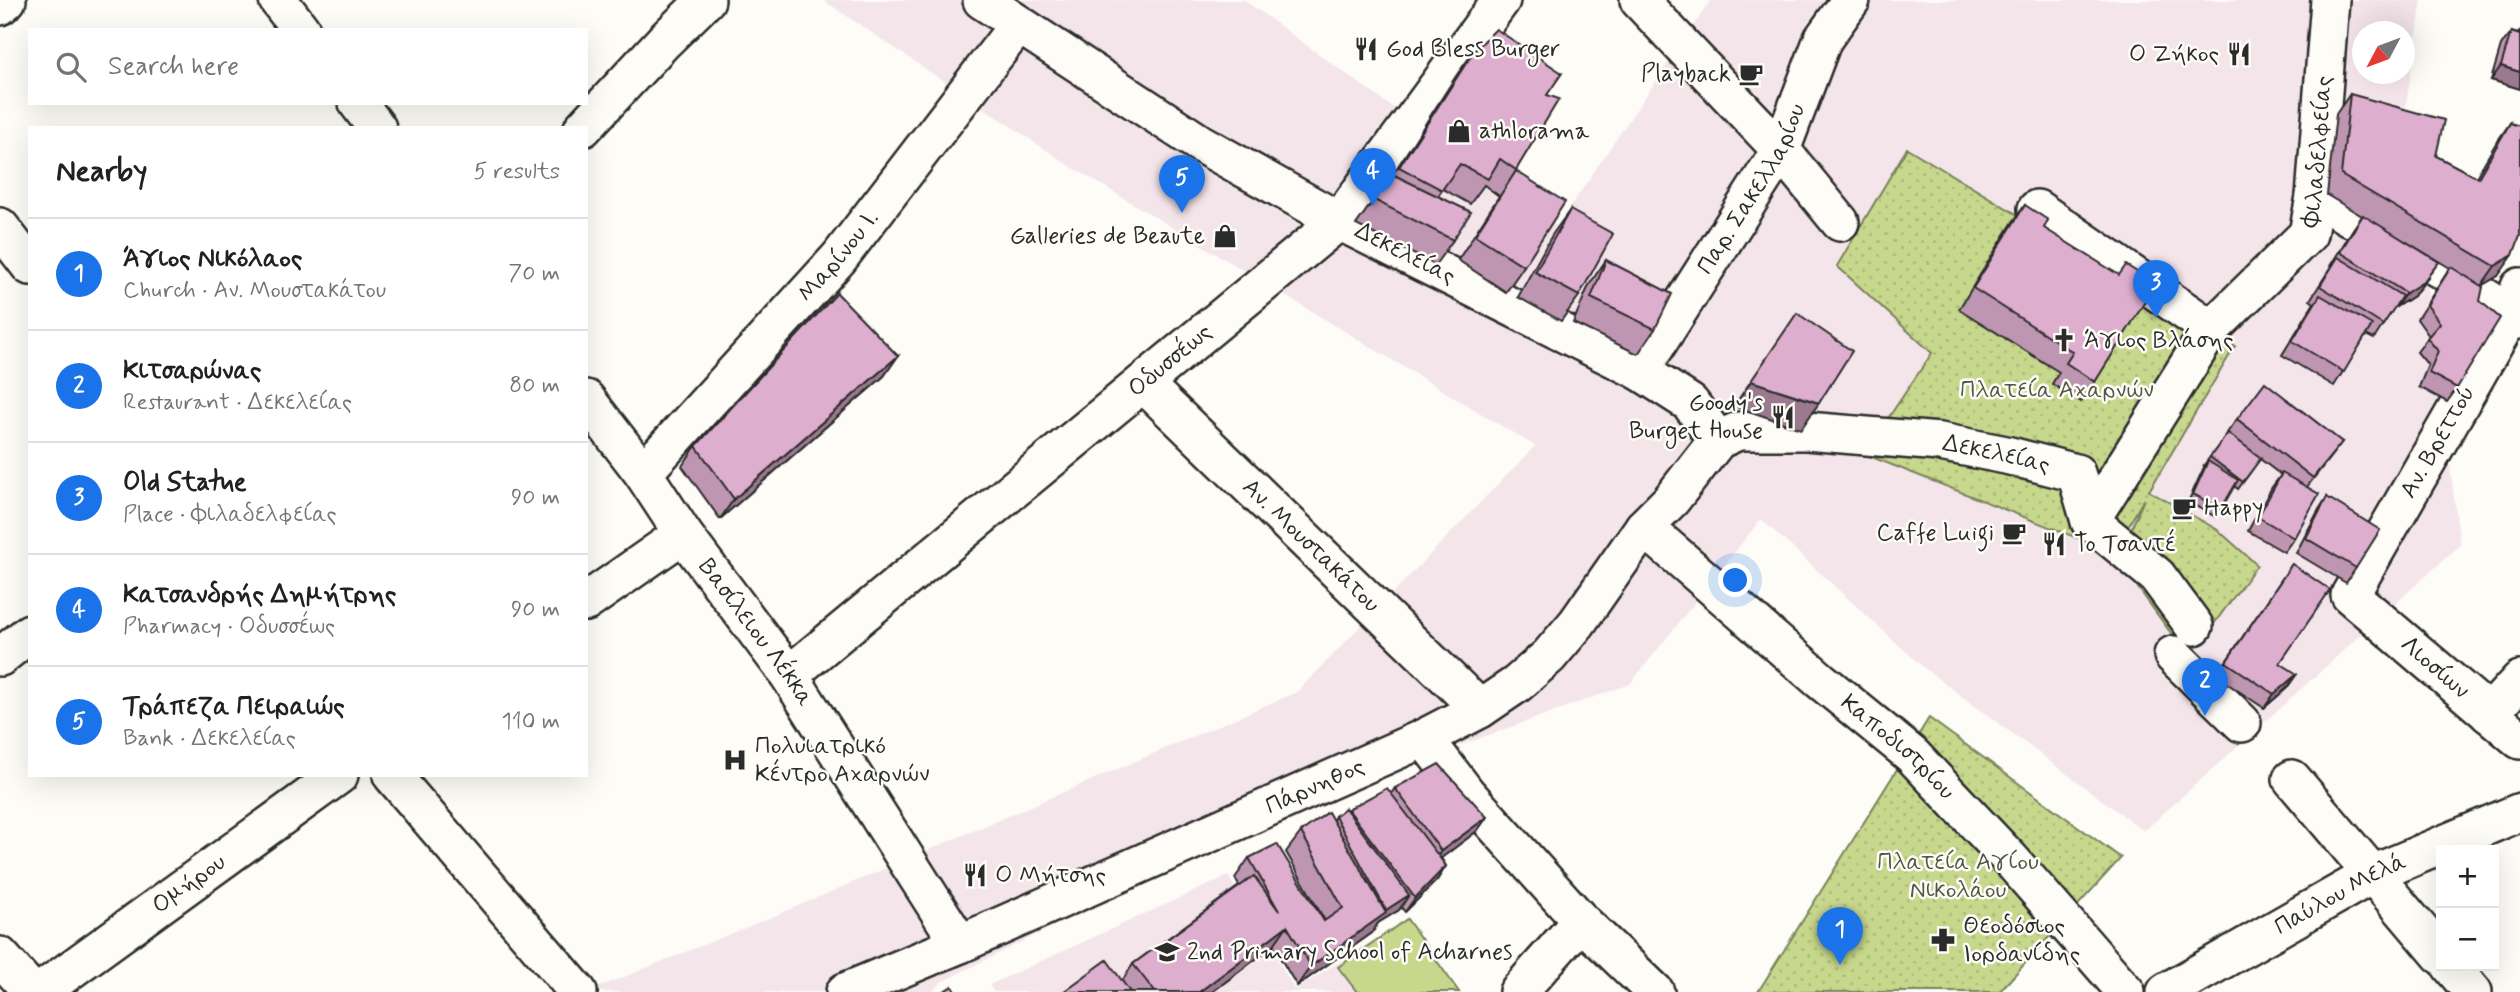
<!DOCTYPE html>
<html lang="en">
<head>
<meta charset="utf-8">
<style>
	:root { --surface:#fff; --page:#f6f6f6; --text:#202124; --muted:#757577; --line:#e0e0e0; --accent:#1a73e8 }
	body { margin:0; font-family:Mynerve,sans-serif; background:var(--page); color:var(--text) }
	.controls { position:absolute; right:21px; bottom:21px; display:grid; overflow:hidden; border-radius:0px; box-shadow:0 7px 28px #0002 }
	.controls button { width:63px; height:63px; display:grid; place-items:center; padding:0; border:0; border-bottom:2px solid var(--line); background:var(--surface); color:var(--text); font:35px sans-serif }
	.compass { position:absolute; left:2352px; top:21px; width:63px; height:63px; border-radius:50%; background:var(--surface); box-shadow:0 7px 28px #0002; rotate:229deg }
	.you { position:absolute; left:1736px; top:581px; width:24px; height:24px; margin:-18px; border:5px solid #fff; border-radius:50%; background:#1a73e8; box-shadow:0 0 0 10px #1a73e833 }
	.badge { display:grid; place-items:center; width:46px; height:46px; border-radius:50%; background:var(--accent); color:#fff; font-size:23px; font-weight:700 }
	.pin { position:absolute; translate:-50% -58px; filter:drop-shadow(0 2px 4px #0008) }
	.pin::after { content:''; position:absolute; top:37px; width:24px; height:21px; background:inherit; clip-path:polygon(0 0,100% 0,50% 100%) }
	.list { margin:0; padding:0; list-style:none }
	h2 { display:flex; justify-content:space-between; align-items:center; height:91px; margin:0; padding:0 28px; font-size:30px }
	h2 small { font-size:23px; font-weight:400; color:var(--muted) }
	.list li { display:grid; grid-template-columns:46px 1fr auto; gap:21px; align-items:center; box-sizing:border-box; height:112px; padding:0 28px; border-top:2px solid var(--line) }
	.list b { display:block; font-size:26px; white-space:nowrap }
	.list p { margin:0; font-size:23px; white-space:nowrap; color:var(--muted) }
	.list em { font-size:23px; font-style:normal; color:var(--muted) }
	.icon { flex:none; width:38px; height:38px; fill:none; stroke:currentColor; stroke-width:2; stroke-linecap:round; stroke-linejoin:round }
	.map { position:relative; flex:none; width:2520px; height:992px; overflow:hidden }
	.search { position:absolute; background:var(--surface); box-shadow:0 7px 28px #0002; left:28px; top:28px; width:560px; height:77px; display:flex; align-items:center; gap:18px; box-sizing:border-box; padding:0 24px; border-radius:0px; color:var(--muted); font-size:26px }
	.panel { position:absolute; background:var(--surface); box-shadow:0 7px 28px #0002; left:28px; top:126px; width:560px; height:651px; border-radius:0px }
	.map>svg:first-child { display:block }
	.built { fill:#f4e5eb; fill-rule:evenodd }
	.grass { fill:url(#grass-dots); stroke:#79825c; stroke-width:2 }
	.garden { fill:#c7d88d; stroke:#79825c; stroke-width:2 }
	.lines { fill:none; stroke-linecap:round; stroke-linejoin:round }
	.minor-casing { stroke:#2b2b2b; stroke-width:42 }
	.minor { stroke:#fdfcf7; stroke-width:37 }
	.wall { fill:#bf96b1; stroke:#2b2b2b; stroke-width:2 }
	.shaded-wall { fill:#9b7a90; stroke:#2b2b2b; stroke-width:2 }
	.building { fill:#deaece; stroke:#2b2b2b; stroke-width:2 }
	.labels { text-anchor:middle; dominant-baseline:central; stroke-width:5; stroke-linejoin:round; paint-order:stroke }
	.poi-label { font-size:24px; fill:#2b2b2b; stroke:#fdfcf7; text-anchor:start }
	.street-label { font-size:24px; fill:#2b2b2b; stroke:#fdfcf7 }
	.park-label { font-size:24px; fill:#525644; stroke:#fdfcf7 }
</style>
</head>
<body>
<div class="map">
<svg width="2520" height="992" viewBox="0 0 2520 992">
	<defs>
		<pattern id="grass-dots" width="8" height="8" patternUnits="userSpaceOnUse" patternTransform="scale(1.75)"><rect width="8" height="8" fill="#c7d88d"/><path d="M2 2h.1M6 6h.1" fill="none" stroke="#abba7a" stroke-width="1.8" stroke-linecap="round"/></pattern>
	</defs>
	<rect width="100%" height="100%" fill="#fdfcf7"/>
	<filter id="ink" filterUnits="userSpaceOnUse"><feTurbulence type="fractalNoise" baseFrequency=".0143" numOctaves="2"/><feDisplacementMap in="SourceGraphic" scale="14" xChannelSelector="R" yChannelSelector="G"/><feConvolveMatrix kernelMatrix="1 2 1 2 8 2 1 2 1" color-interpolation-filters="sRGB"/></filter>
	<g filter="url(#ink)">
		<!-- built -->
		<g class="built">
			<path d="M823,0H1244L1557,226L1711,0H2422L2405,111L2460,545L2144,831L1925,669L1761,519L1630,684L1301,803L943,981L932,992H587L777,915L1297,692L1535,446L1067,164ZM2362,32H2404V74H2362Z"/>
			<polygon points="1228,876 1295,990 1407,919 1459,992 994,992 989,985"/>
		</g>
		<!-- grass -->
		<g class="grass">
			<polygon points="1907,148 2235,346 2149,491 2218,530 2257,565 2189,658 2136,585 2149,571 2123,548 2144,499 2113,552 1864,454 1932,353 1837,266"/>
			<polygon points="1929,718 2121,858 1999,992 1758,992"/>
		</g>
		<!-- garden -->
		<polygon class="garden" points="1407,919 1459,992 1357,992 1338,967"/>
		<g class="lines">
			<!-- minor casing -->
			<g class="minor-casing">
				<g id="minor">
					<polyline points="278,0 301,30"/>
					<polyline points="1639,0 1781,150 1840,222"/>
					<polyline points="0,6 7,0"/>
					<polyline points="358,103 377,128"/>
					<polyline points="583,128 663,42 706,0"/>
					<polyline points="2315,197 2454,277 2520,320"/>
					<polyline points="2037,209 2211,329"/>
					<polyline points="0,227 30,266"/>
					<path id="s1" d="M2520,287L2512,313L2350,595L2520,740"/>
					<path id="s2" d="M1640,371L1781,150L1823,39L1851,0"/>
					<path id="s3" d="M1143,383L1480,709"/>
					<path id="s4" d="M586,399L643,473L683,534L789,675L960,944"/>
					<path id="s5" d="M1718,440L1738,431H1806L1940,442L2006,455L2076,473L2090,521L2157,576L2194,626"/>
					<path id="s6" d="M643,473L839,258L1018,25"/>
					<path id="s7" d="M2090,521L2211,329L2308,234L2315,197L2330,0"/>
					<path id="s8" d="M1644,527L1820,680L1912,755L2011,860L2126,992"/>
					<polyline points="586,602 683,534"/>
					<polyline points="2173,655 2242,723"/>
					<polyline points="0,657 30,633"/>
					<path id="s9" d="M789,675L1339,221L1501,0"/>
					<polyline points="2489,714 2520,680"/>
					<polyline points="1424,738 1466,793 1581,921 1655,992"/>
					<polyline points="392,775 578,992"/>
					<polyline points="2292,779 2441,955"/>
					<polyline points="0,956 32,992"/>
					<polyline points="2451,966 2473,992"/>
					<path id="s10" d="M40,992L339,775"/>
					<path id="s11" d="M845,992L960,944L1424,738L1480,709L1517,684L1549,656L1577,623L1644,527L1671,500L1718,440L1690,403L1640,371L1339,221L1201,144L982,0"/>
					<polyline points="1518,992 1581,921"/>
					<path id="s12" d="M2166,992L2373,874L2520,812"/>
				</g>
			</g>
			<!-- minor -->
			<use href="#minor" class="minor"/>
		</g>
		<!-- wall -->
		<g class="wall">
			<polygon points="2520,30 2520,89 2491,80 2501,46 2511,32 2518,34"/>
			<polygon points="1474,51 1547,95 1516,171 1524,266 1506,292 1458,260 1499,196 1484,185 1470,204 1443,189 1438,196 1453,240 1435,265 1356,225 1392,174 1393,174 1456,76"/>
			<polygon points="2350,94 2436,156 2476,177 2496,143 2510,123 2498,276 2481,286 2457,388 2447,402 2419,387 2428,365 2417,352 2429,336 2417,319 2450,268 2410,244 2429,277 2413,296 2396,307 2395,306 2374,339 2366,335 2334,386 2282,355 2314,303 2310,300 2331,267 2330,266 2353,229 2362,216 2327,195 2336,114"/>
			<polygon points="2025,205 2044,228 2095,382 2081,402 2052,384 2059,372 1959,309 2011,225"/>
			<polygon points="1570,210 1579,296 1561,321 1518,297 1552,235"/>
			<polygon points="1606,260 1655,329 1638,354 1573,323 1589,285"/>
			<polygon points="898,356 884,376 720,519 682,466 696,446"/>
			<polygon points="2237,419 2342,442 2307,487 2294,538 2284,552 2248,531 2272,487 2281,475 2260,459 2238,489 2234,486 2216,517 2188,502 2205,465 2204,465 2227,434 2227,433"/>
			<polygon points="2327,497 2356,568 2346,583 2296,553 2318,511"/>
			<polygon points="2292,564 2280,663 2287,688 2264,708 2216,676"/>
			<polygon points="1395,788 1487,817 1477,831 1441,858 1446,866 1437,880 1405,912 1401,907 1399,910 1378,923 1372,933 1297,986 1273,946 1212,992 1063,992 1122,981 1133,964 1239,886 1235,878 1249,858 1324,921 1325,921 1286,852 1301,832 1333,820 1335,816 1348,809 1391,794"/>
		</g>
		<!-- shaded-wall -->
		<g class="shaded-wall">
			<polygon points="2501,66 2520,72 2520,89 2491,80"/>
			<polygon points="2513,255 2498,276 2481,286 2495,266"/>
			<polygon points="2439,262 2413,296 2396,307 2406,293"/>
			<polygon points="898,356 884,376 720,519 734,499"/>
			<polygon points="1751,381 1819,403 1801,429 1734,406"/>
			<polygon points="2297,674 2287,688 2264,708 2274,694"/>
			<polygon points="1487,817 1477,831 1432,865 1441,851"/>
			<polygon points="1446,866 1437,880 1405,912 1415,898"/>
			<polygon points="1409,895 1399,910 1378,923 1372,933 1297,986 1311,966 1384,914 1386,910"/>
			<polygon points="1287,926 1273,946 1212,992 1199,992"/>
		</g>
		<!-- building -->
		<g class="building">
			<polygon points="1496,29 1562,73 1547,95 1559,99 1516,170 1500,159 1488,179 1460,164 1442,190 1399,167 1474,51"/>
			<polygon points="2511,32 2520,35 2520,72 2501,66"/>
			<polygon points="2350,94 2444,120 2436,156 2478,178 2510,123 2520,126 2520,236 2513,255 2495,266 2341,175"/>
			<polygon points="1516,171 1565,202 1524,266 1475,235"/>
			<polygon points="1392,174 1471,212 1453,240 1374,200"/>
			<polygon points="2025,205 2048,220 2044,228 2119,275 2126,265 2156,284 2095,382 2066,363 2073,352 1973,288"/>
			<polygon points="1570,210 1613,234 1579,296 1535,272"/>
			<polygon points="2363,215 2439,262 2423,282 2406,293 2340,252"/>
			<polygon points="2338,257 2402,296 2383,325 2320,286"/>
			<polygon points="1606,260 1672,294 1655,329 1591,298"/>
			<polygon points="2451,267 2483,287 2480,301 2500,318 2457,388 2429,373 2438,351 2427,338 2440,323 2427,305"/>
			<polygon points="837,293 898,356 734,499 696,446"/>
			<polygon points="2320,295 2372,325 2344,372 2292,341"/>
			<polygon points="1797,313 1852,351 1819,403 1751,381"/>
			<polygon points="2265,382 2342,442 2313,478 2237,419"/>
			<polygon points="2228,433 2261,458 2243,482 2210,457"/>
			<polygon points="2208,461 2238,480 2221,509 2193,494"/>
			<polygon points="2282,473 2319,494 2294,538 2258,517"/>
			<polygon points="2327,497 2380,530 2356,568 2306,538"/>
			<polygon points="2292,564 2330,590 2280,663 2297,674 2274,694 2226,662"/>
			<polygon points="1439,764 1487,817 1441,851 1395,788"/>
			<polygon points="1387,788 1446,866 1415,898 1348,809"/>
			<polygon points="1345,808 1409,895 1386,910 1335,816"/>
			<polygon points="1328,812 1386,913 1311,966 1287,926 1199,992 1155,992 1133,964 1254,876 1279,911 1249,858 1277,844 1324,921 1343,908 1301,832"/>
			<polygon points="1107,960 1130,992 1063,992"/>
			<polygon points="952,986 956,992 943,992"/>
		</g>
	</g>
	<!-- icons -->
	<defs>
		<g id="restaurant-bare" transform="scale(1.89)"><path d="M-5-6h1v4h1v-4h1v4h1v-4h1v5L-1.5 .5V6h-2V.5L-5-1ZM5-6V6H3V1.5H1.5Q1.5-4 5-6Z" fill="#2b2b2b" stroke="#fdfcf7" stroke-width="2.5" paint-order="stroke"/></g>
		<g id="cafe-bare" transform="scale(1.89)"><path d="M-5.5-4.5H6V0H3Q3 3.5 0 3.5H-2.5Q-5.5 3.5-5.5 0ZM3-3.2v2h1.7v-2ZM-6 4.5H4V6H-6Z" fill="#2b2b2b" stroke="#fdfcf7" stroke-width="2.5" paint-order="stroke"/></g>
		<g id="shop-bare" transform="scale(1.89)"><path d="M-5-2.5h2.3a2.7 3.5 0 0 1 5.4 0H5L5.5 6h-11ZM-1.5-2.5h3a1.5 2.3 0 0 0-3 0Z" fill="#2b2b2b" stroke="#fdfcf7" stroke-width="2.5" paint-order="stroke"/></g>
		<g id="church-bare" transform="scale(1.89)"><path d="M-1.2-6h2.4v3.5h3.3v2.4h-3.3V6h-2.4V-.1h-3.3v-2.4h3.3Z" fill="#2b2b2b" stroke="#fdfcf7" stroke-width="2.5" paint-order="stroke"/></g>
		<g id="hospital-bare" transform="scale(1.89)"><path d="M-5-5h3v3.5h4V-5h3V5h-3V1.5h-4V5h-3Z" fill="#2b2b2b" stroke="#fdfcf7" stroke-width="2.5" paint-order="stroke"/></g>
		<g id="pharmacy-bare" transform="scale(1.89)"><path d="M-2-6h4v4h4v4h-4v4h-4v-4h-4v-4h4Z" fill="#2b2b2b" stroke="#fdfcf7" stroke-width="2.5" paint-order="stroke"/></g>
		<g id="school-bare" transform="scale(1.89)"><path d="M0-5L7-2L0 1L-7-2ZM-4 1L0 2.5L4 1V4Q0 6-4 4Z" fill="#2b2b2b" stroke="#fdfcf7" stroke-width="2.5" paint-order="stroke"/></g>
	</defs>
	<g fill-rule="evenodd">
		<use href="#restaurant-bare" x="1366" y="49"/>
		<use href="#restaurant-bare" x="2239" y="54"/>
		<use href="#cafe-bare" x="1751" y="74"/>
		<use href="#shop-bare" x="1459" y="131"/>
		<use href="#shop-bare" x="1225" y="236"/>
		<use href="#church-bare" x="2064" y="340"/>
		<use href="#restaurant-bare" x="1783" y="417"/>
		<use href="#cafe-bare" x="2184" y="508"/>
		<use href="#cafe-bare" x="2014" y="533"/>
		<use href="#restaurant-bare" x="2054" y="544"/>
		<use href="#hospital-bare" x="735" y="760"/>
		<use href="#restaurant-bare" x="975" y="875"/>
		<use href="#pharmacy-bare" x="1943" y="940"/>
		<use href="#school-bare" x="1167" y="952"/>
	</g>
	<g class="labels">
		<!-- poi labels -->
		<g class="poi-label">
			<text x="1386" y="49">God Bless Burger</text>
			<text x="2219" y="54" text-anchor="end">Ο Ζήκος</text>
			<text x="1731" y="74" text-anchor="end">Playback</text>
			<text x="1479" y="131">athlorama</text>
			<text x="1205" y="236" text-anchor="end">Galleries de Beaute</text>
			<text x="2084" y="340">Άγιος Βλάσης</text>
			<text x="1763" y="403" text-anchor="end">Goody's<tspan x="1763" dy="28">Burget House</tspan></text>
			<text x="2204" y="508">Happy</text>
			<text x="1994" y="533" text-anchor="end">Caffe Luigi</text>
			<text x="2074" y="544">To Τσαντέ</text>
			<text x="755" y="746">Πολυιατρικό<tspan x="755" dy="28">Κέντρο Αχαρνών</tspan></text>
			<text x="995" y="875">Ο Μήτσης</text>
			<text x="1963" y="926">Θεοδόσιος<tspan x="1963" dy="28">Ιορδανίδης</tspan></text>
			<text x="1187" y="952">2nd Primary School of Acharnes</text>
		</g>
		<!-- street labels -->
		<g class="street-label">
			<text stroke="none"><textPath href="#s7" startOffset="446">Φιλαδελφείας</textPath></text>
			<text stroke="none"><textPath href="#s2" startOffset="214">Παρ. Σακελλαρίου</textPath></text>
			<text transform="translate(1405 254) rotate(27)">Δεκελείας</text>
			<text stroke="none"><textPath href="#s6" startOffset="292">Μαρίνου Ι.</textPath></text>
			<text stroke="none"><textPath href="#s9" startOffset="494">Οδυσσέως</textPath></text>
			<text transform="translate(2438 442) rotate(-60)">Αν. Βρεττού</text>
			<text stroke="none"><textPath href="#s5" startOffset="282">Δεκελείας</textPath></text>
			<text stroke="none"><textPath href="#s3" startOffset="234">Αν. Μουστακάτου</textPath></text>
			<text stroke="none"><textPath href="#s4" startOffset="289">Βασίλειου Λέκκα</textPath></text>
			<text stroke="none"><textPath href="#s1" startOffset="464">Λιοσίων</textPath></text>
			<text stroke="none"><textPath href="#s8" startOffset="336">Καποδιστρίου</textPath></text>
			<text stroke="none"><textPath href="#s11" startOffset="513">Πάρνηθος</textPath></text>
			<text stroke="none"><textPath href="#s10" startOffset="184">Ομήρου</textPath></text>
			<text stroke="none"><textPath href="#s12" startOffset="200">Παύλου Μελά</textPath></text>
		</g>
		<!-- park labels -->
		<g class="park-label">
			<text x="2057" y="390">Πλατεία Αχαρνών</text>
			<text x="1958" y="862">Πλατεία Αγίου<tspan x="1958" dy="28">Νικολάου</tspan></text>
		</g>
	</g>
</svg>
<div class="controls">
<button>+</button>
<button>−</button>
</div>
<svg class="compass" viewBox="-18 -18 36 36"><path d="M0-13l5 13h-10z" fill="#e53935"/><path d="M0 13l5-13h-10z" fill="#757577"/></svg>
<div class="you"></div>
<div class="pin badge" style="left:1840px;top:965px">1</div>
<div class="pin badge" style="left:2205px;top:716px">2</div>
<div class="pin badge" style="left:2156px;top:318px">3</div>
<div class="pin badge" style="left:1373px;top:206px">4</div>
<div class="pin badge" style="left:1182px;top:213px">5</div>
<div class="search"><svg class="icon" aria-label="search" viewBox="0 0 24 24"><circle cx="10" cy="10" r="6"/><path d="M15 15l6 6"/></svg>Search here</div>
<section class="panel">
<h2>Nearby<small>5 results</small></h2>
<ul class="list">
<li><span class="badge">1</span><div><b>Άγιος Νικόλαος</b><p>Church · Αν. Μουστακάτου</p></div><em>70 m</em></li>
<li><span class="badge">2</span><div><b>Κιτσαρώνας</b><p>Restaurant · Δεκελείας</p></div><em>80 m</em></li>
<li><span class="badge">3</span><div><b>Old Statue</b><p>Place · Φιλαδελφείας</p></div><em>90 m</em></li>
<li><span class="badge">4</span><div><b>Κατσανδρής Δημήτρης</b><p>Pharmacy · Οδυσσέως</p></div><em>90 m</em></li>
<li><span class="badge">5</span><div><b>Τράπεζα Πειραιώς</b><p>Bank · Δεκελείας</p></div><em>110 m</em></li>
</ul>
</section>
</div>
</body>
</html>
